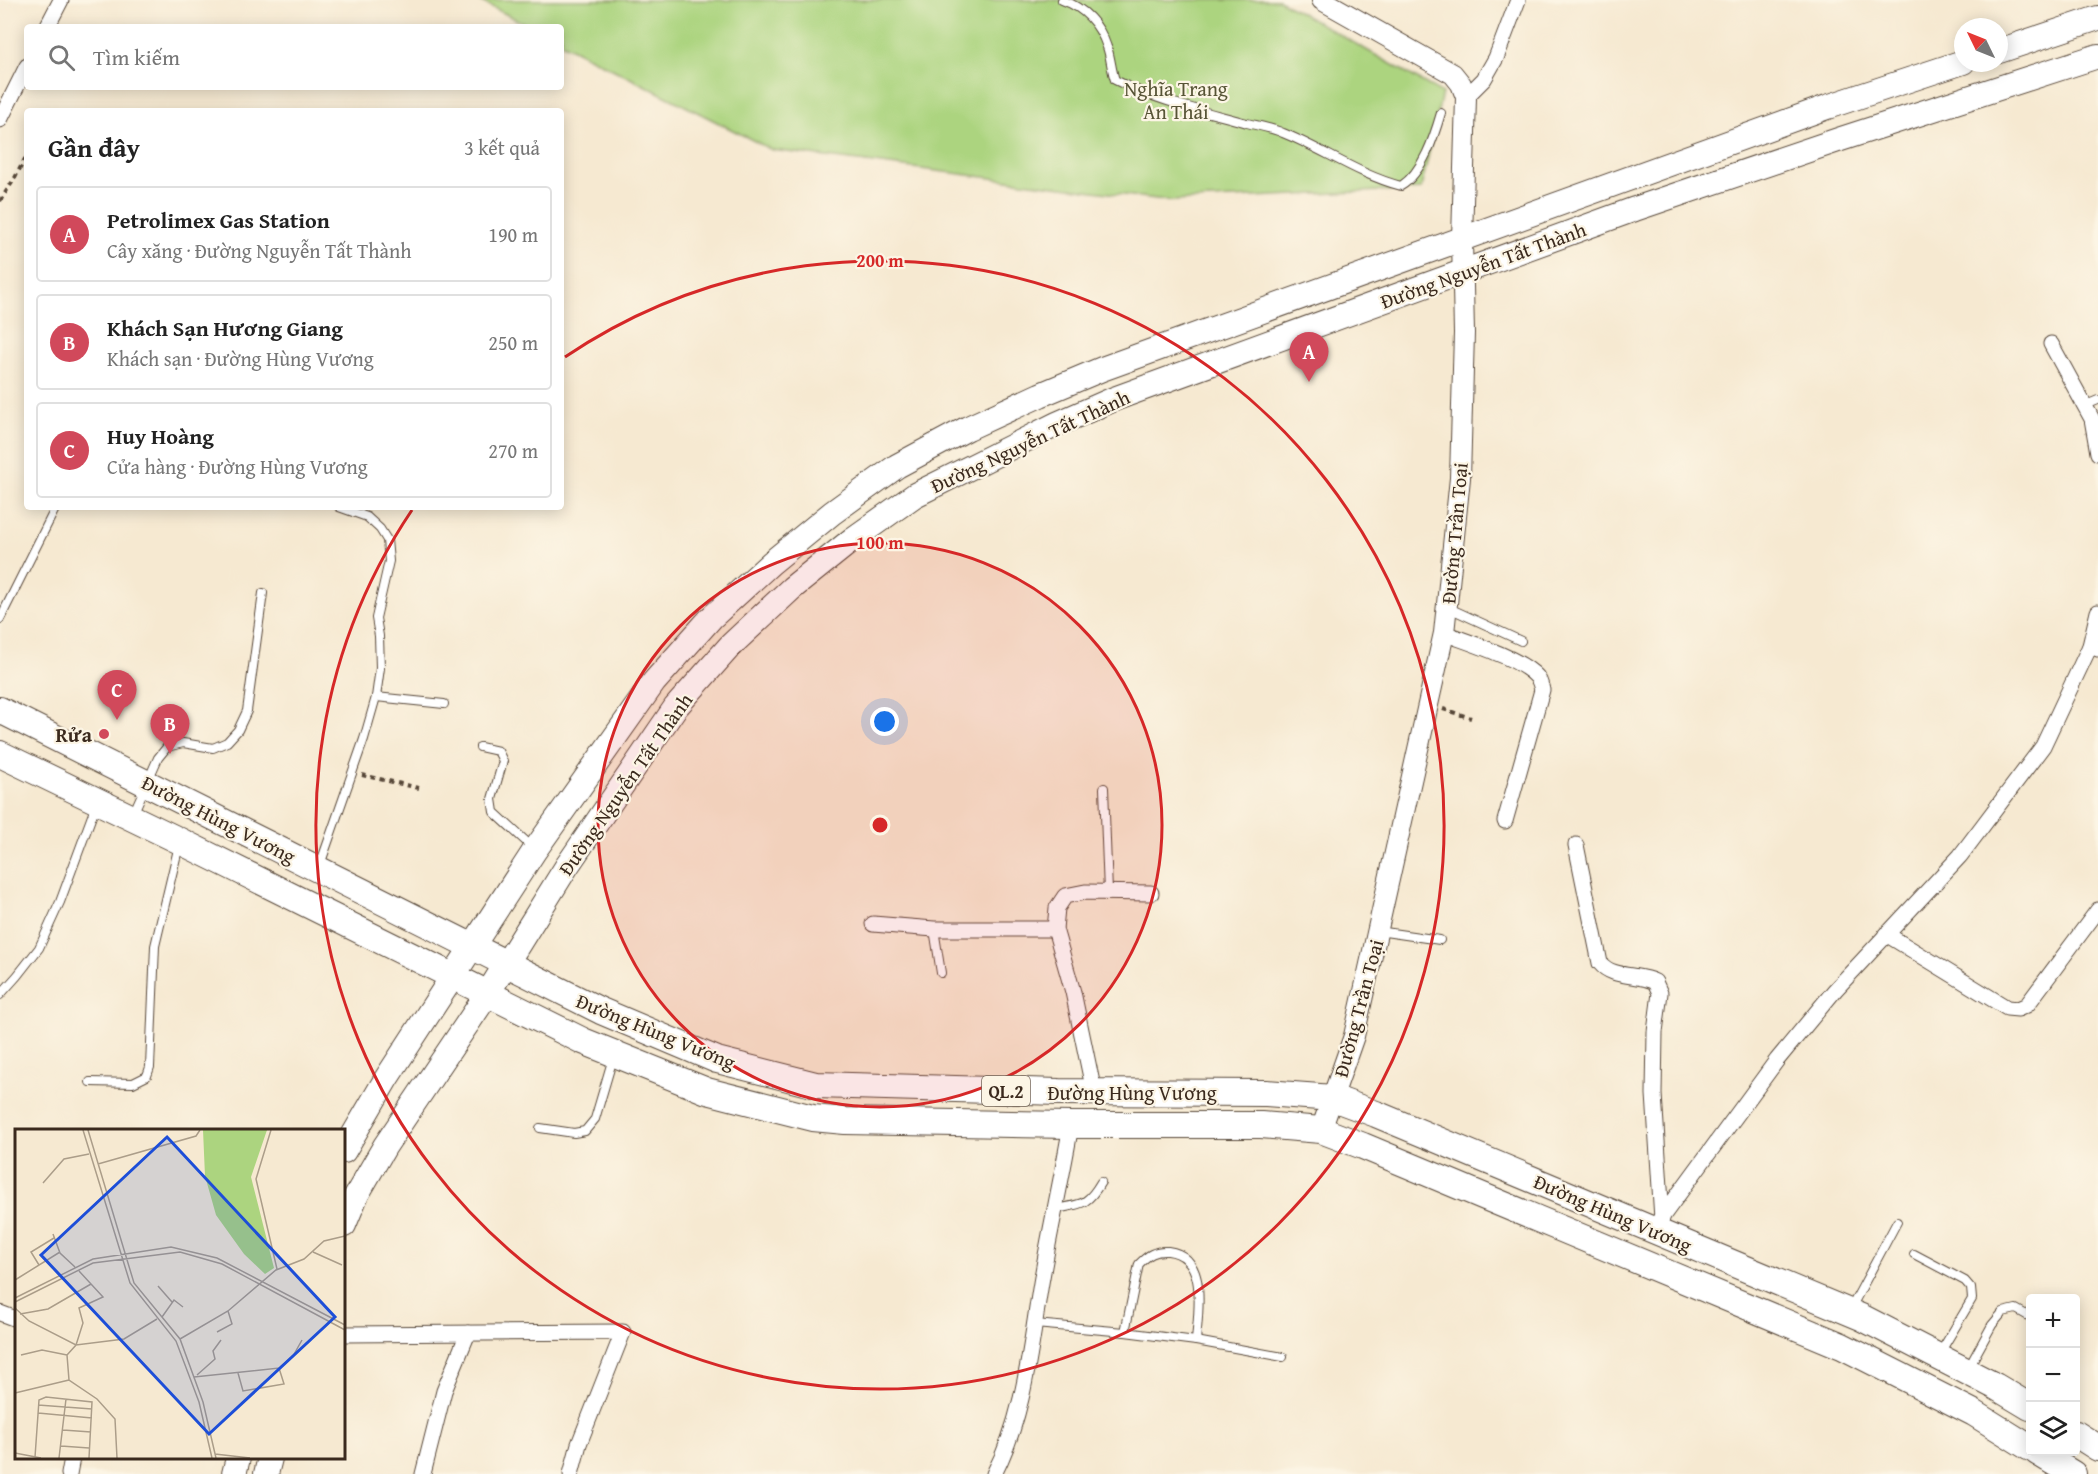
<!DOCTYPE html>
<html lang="vi">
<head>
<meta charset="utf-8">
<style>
	:root { --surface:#fff; --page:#f6f6f6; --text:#222; --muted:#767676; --line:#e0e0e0; --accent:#d1495b }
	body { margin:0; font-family:"Gentium Book Plus",serif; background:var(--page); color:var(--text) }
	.controls { position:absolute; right:18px; bottom:18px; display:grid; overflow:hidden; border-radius:6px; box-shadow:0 3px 15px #0003 }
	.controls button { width:54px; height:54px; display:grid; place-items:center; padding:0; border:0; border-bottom:2px solid var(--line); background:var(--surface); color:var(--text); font:30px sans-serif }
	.compass { position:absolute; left:1954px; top:18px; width:54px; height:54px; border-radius:50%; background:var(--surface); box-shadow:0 3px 15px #0003; rotate:313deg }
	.you { position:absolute; left:885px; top:722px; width:21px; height:21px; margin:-15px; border:4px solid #fff; border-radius:50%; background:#1a73e8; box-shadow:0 0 0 9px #1a73e833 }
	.badge { display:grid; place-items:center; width:39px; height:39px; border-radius:50%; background:var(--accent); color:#fff; font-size:20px; font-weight:700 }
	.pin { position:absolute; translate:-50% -50px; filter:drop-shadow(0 2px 3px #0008) }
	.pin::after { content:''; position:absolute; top:32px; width:21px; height:18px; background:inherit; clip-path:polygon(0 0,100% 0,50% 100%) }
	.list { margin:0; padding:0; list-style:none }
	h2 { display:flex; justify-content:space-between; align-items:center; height:78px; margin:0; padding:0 24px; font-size:26px }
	h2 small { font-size:20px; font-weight:400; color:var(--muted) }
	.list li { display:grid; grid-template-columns:39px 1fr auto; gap:18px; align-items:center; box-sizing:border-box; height:96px; margin:0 12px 12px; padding:0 12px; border:2px solid var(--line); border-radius:6px }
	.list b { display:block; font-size:22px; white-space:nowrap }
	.list p { margin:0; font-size:20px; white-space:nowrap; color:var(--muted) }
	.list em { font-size:20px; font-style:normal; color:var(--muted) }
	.icon { flex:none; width:33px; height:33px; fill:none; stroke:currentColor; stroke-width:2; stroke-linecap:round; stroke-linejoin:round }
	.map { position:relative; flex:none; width:2098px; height:1474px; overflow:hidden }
	.search { position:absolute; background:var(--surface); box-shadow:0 3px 15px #0003; left:24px; top:24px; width:540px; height:66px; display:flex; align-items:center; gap:15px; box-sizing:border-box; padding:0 21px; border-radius:6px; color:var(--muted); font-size:22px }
	.panel { position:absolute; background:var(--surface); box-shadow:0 3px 15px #0003; left:24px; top:108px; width:540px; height:402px; border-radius:6px }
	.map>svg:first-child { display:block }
	.green { fill:#acd47f; stroke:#747f4e; stroke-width:1.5 }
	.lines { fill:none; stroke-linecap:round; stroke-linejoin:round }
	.service-casing { stroke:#574739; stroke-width:10 }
	.minor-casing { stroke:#574739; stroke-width:17 }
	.tertiary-casing { stroke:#574739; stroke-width:22 }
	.primary-casing { stroke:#574739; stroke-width:26 }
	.trunk-casing { stroke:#574739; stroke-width:28 }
	.path { stroke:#574739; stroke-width:4; stroke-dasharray:4.5 4.5; stroke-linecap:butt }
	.service { stroke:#fff; stroke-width:8 }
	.minor { stroke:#fff; stroke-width:15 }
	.tertiary { stroke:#fff; stroke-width:20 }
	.primary { stroke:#fff; stroke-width:24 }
	.trunk { stroke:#fff; stroke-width:26 }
	.ring { fill:none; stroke:#d62828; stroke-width:3 }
	.poi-dot { fill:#d1495b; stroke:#fcf5e5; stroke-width:2 }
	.labels { text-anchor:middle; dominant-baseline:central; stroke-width:4.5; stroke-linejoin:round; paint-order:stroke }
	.shield { fill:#fcf5e5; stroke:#75675a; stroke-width:1.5 }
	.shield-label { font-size:18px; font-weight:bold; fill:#3b2a1e }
	.park-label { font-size:20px; fill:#575436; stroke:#fcf5e5 }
	.street-label { font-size:20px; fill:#3b2a1e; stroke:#fcf5e5 }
	.poi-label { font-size:20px; font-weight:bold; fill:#3b2a1e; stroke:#fcf5e5; text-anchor:end }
	.inset-road { fill:none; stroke:#ab9d89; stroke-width:1.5 }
	.view { fill:#1d4ed8; fill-opacity:0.15; stroke:#1d4ed8; stroke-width:3 }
	.inset-edge { fill:none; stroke:#3b2a1e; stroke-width:3 }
	.centre { fill:#d62828; stroke:#fcf5e5; stroke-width:3 }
	.ring-label { font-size:18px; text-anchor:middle; font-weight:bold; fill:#d62828; stroke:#fcf5e5; stroke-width:4.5; stroke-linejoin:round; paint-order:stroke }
</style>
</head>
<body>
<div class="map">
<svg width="2098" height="1474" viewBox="0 0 2098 1474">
	<rect width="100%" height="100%" fill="#fcf5e5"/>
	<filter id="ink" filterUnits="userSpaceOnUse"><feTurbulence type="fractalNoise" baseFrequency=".0167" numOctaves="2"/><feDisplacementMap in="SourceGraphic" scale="12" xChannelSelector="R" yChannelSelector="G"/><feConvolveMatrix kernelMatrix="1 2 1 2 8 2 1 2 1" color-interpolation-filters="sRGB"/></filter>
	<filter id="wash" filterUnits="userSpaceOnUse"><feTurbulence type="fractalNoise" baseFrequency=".008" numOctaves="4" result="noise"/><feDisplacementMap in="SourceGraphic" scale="24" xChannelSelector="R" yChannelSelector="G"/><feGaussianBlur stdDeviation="1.35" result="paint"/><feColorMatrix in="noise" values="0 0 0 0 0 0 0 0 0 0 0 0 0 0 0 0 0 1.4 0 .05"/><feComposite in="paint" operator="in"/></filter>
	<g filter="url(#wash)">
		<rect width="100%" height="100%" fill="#f6e9d1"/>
		<!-- green -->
		<polygon class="green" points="478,0 1279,0 1442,93 1421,189 1172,201 772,150 561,43 561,27 531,27"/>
	</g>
	<g filter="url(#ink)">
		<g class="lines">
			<!-- service casing -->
			<g class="service-casing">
				<g id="service">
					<path d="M1062,0C1085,8 1099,23 1107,47C1111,58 1111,69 1115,80C1156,101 1204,111 1247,123C1259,126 1272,128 1283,133C1323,149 1359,175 1401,186C1423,172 1434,137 1441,113"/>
					<polyline points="2086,405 2098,400"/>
					<polyline points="1449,608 1521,641"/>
					<polyline points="0,619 56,507"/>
					<polyline points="376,697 444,704"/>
					<polyline points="480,747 498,751 503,761 492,799 494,812 532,847"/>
					<polyline points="1104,788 1108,892"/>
					<polyline points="133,814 158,758 167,747 183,743 213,748 227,742 238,730 247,711 263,593"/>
					<polyline points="320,865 364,739 376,697 380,668 379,636 376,618 389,561 387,540 380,529 367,517 339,507"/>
					<polyline points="934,929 941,973"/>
					<polyline points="1378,931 1440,940"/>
					<polyline points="0,995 17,976 39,948 60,902 96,805"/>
					<polyline points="90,1082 133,1083 147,1076 150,1067 155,946 179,845"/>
					<polyline points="540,1128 574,1133 585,1131 595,1119 613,1058"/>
					<path d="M1056,1209C1081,1204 1087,1206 1101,1182"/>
					<polyline points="1914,1254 1965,1281 1971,1288 1972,1299 1940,1353"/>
					<polyline points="1851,1308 1897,1222"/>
					<polyline points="1035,1324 1125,1332 1196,1341 1283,1357"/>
					<path d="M1125,1332L1139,1264C1148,1255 1155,1250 1168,1251C1209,1256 1198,1312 1196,1341"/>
					<polyline points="1969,1367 1992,1325 2003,1312 2016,1309 2030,1317"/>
				</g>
			</g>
			<!-- minor casing -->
			<g class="minor-casing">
				<g id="minor">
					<polyline points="47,27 61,0"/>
					<polyline points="1466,97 1484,79 1496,58 1518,0"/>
					<polyline points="0,120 27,66"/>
					<polyline points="2051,344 2092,419 2098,453"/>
					<path d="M1444,633C1470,643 1520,658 1537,677C1540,681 1541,686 1542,690L1505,821"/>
					<polyline points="2090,646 2098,612"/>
					<path d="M1576,845L1600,963C1613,979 1638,973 1655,982L1660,993L1655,1032L1654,1094L1662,1219"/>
					<polyline points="873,924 934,929 1055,929"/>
					<polyline points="1886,934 2007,1008 2018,1009 2027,1005 2098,910"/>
					<polyline points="1094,1092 1073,992 1055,929 1057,908 1065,896 1085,892 1151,893"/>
					<polyline points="1653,1229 1777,1060 1835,990 1960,856 2043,746 2090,646 2098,649"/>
					<polyline points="0,1313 16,1319"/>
					<polyline points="344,1334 623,1332 579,1444 571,1474"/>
					<polyline points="69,1474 72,1458"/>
					<polyline points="423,1474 444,1391 468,1333"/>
					<path d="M994,1474C1025,1414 1030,1348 1041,1283C1050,1230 1062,1178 1071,1125"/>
				</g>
			</g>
			<!-- tertiary casing -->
			<g class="tertiary-casing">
				<polyline id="tertiary" points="1321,1130 1354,1036 1444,633 1460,478 1464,333 1462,239 1466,97 1461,84 1453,74 1322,0"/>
			</g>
			<!-- primary casing -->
			<g class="primary-casing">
				<g id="primary">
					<polyline points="1999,51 2098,18"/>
					<polyline points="344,1151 386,1079 535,850 654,682 711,618 771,563 832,513 897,466 968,428 1040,395 1102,369 1827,107 1963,62"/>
					<polyline points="344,1225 356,1196 385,1146 488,993 567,866 675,708 731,645 792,588 853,539 915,495 1057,424 1114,399 1635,209 1841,139 2098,56"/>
					<polyline points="234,1474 238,1458"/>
					<polyline points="266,1474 270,1458"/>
				</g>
			</g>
			<!-- trunk casing -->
			<g class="trunk-casing">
				<g id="trunk">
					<polyline points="0,710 601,1011 717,1060 816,1085 1059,1092 1266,1093 1333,1098 1376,1114 1861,1317 1995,1386 2030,1407"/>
					<polyline points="0,754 180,841 583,1041 707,1091 813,1118 845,1121 1071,1125 1261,1125 1321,1130 1363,1146 1842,1346 1974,1413 2030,1448"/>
					<polyline points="2076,1434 2098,1448"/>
					<polyline points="2037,1452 2073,1474"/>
				</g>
			</g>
			<!-- path -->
			<g class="path">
				<polyline points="0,201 15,178 27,155"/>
				<polyline points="1443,709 1471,718"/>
				<polyline points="362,775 419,788"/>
			</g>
			<!-- service -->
			<use href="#service" class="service"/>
			<!-- minor -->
			<use href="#minor" class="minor"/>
			<!-- tertiary -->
			<use href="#tertiary" class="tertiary"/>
			<!-- primary -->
			<use href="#primary" class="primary"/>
			<!-- trunk -->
			<use href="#trunk" class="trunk"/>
		</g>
	</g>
	<!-- distance rings -->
	<circle cx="880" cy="825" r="282" fill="#d62828" fill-opacity=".12"/>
	<g class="ring">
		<circle cx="880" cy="825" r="282"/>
		<path d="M565 357A564 564 0 1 1 412 510"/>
	</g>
	<!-- markers -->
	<circle class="poi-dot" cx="104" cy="734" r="6"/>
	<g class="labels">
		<!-- shield labels -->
		<rect class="shield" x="982" y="1076" width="48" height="30" rx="4.5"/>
		<g class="shield-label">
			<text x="1006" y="1091">QL.2</text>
		</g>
		<!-- park labels -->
		<g class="park-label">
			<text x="1176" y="88">Nghĩa Trang<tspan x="1176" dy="23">An Thái</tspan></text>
		</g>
		<!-- street labels -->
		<g class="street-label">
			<text transform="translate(1483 265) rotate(-20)">Đường Nguyễn Tất Thành</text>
			<text transform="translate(1030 441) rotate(-25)">Đường Nguyễn Tất Thành</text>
			<text transform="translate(1454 533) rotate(-85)">Đường Trần Toại</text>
			<text transform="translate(625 784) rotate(-55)">Đường Nguyễn Tất Thành</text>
			<text transform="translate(219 819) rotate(27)">Đường Hùng Vương</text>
			<text transform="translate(1358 1008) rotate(-75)">Đường Trần Toại</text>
			<text transform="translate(656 1031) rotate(22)">Đường Hùng Vương</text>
			<text x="1132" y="1092">Đường Hùng Vương</text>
			<text transform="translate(1613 1213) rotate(23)">Đường Hùng Vương</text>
		</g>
		<!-- poi labels -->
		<g class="poi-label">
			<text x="92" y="734">Rửa</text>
		</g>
	</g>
	<!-- overview -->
	<g transform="translate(15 1129)">
		<rect width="330" height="330" fill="#f6e9d1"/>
		<path d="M188,1H252L236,48L259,139L250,145L229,125L201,86L190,47Z" fill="#acd47f"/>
		<path class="inset-road" d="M68,1L115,154L161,212L184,273L197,329M73,1L119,154L165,210L188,273L201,329M83,35L181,7L185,1M28,54L49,30L74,25M38,105L45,124L60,138M298,123L327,136M24,136L16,123L39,109M261,141L289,130L309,112L330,107M64,142L88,168L64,179L68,194L61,216L52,226L54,251L82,270L100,290L102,329M0,151L45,123M143,157L157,173M0,169L78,130L156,118L202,129L330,196M0,173L78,134L165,123L207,135L330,201M0,179L14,192L61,216L109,210L142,190M5,185L33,180L76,155M147,188L159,171L168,178M202,203L217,195L213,182M165,210L213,182L262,140L241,50L256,1M6,226L27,221L52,226M264,239L278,227L287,211M182,246L200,230L198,222L206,211M179,248L264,239L269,255L228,262L223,244M0,264L54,251M23,276L77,280M23,284L77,289M48,301L76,303M46,317L74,319M0,324L26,329M200,325L235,329M20,328L24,271L31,268L77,273L74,329M44,329L51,270"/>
		<path class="view" d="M152,8L320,188L194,305L26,126Z"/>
		<rect width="330" height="330" class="inset-edge"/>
	</g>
	<circle cx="880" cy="825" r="9" class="centre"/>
	<g class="ring-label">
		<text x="880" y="267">200 m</text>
		<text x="880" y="549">100 m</text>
	</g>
</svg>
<div class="controls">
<button>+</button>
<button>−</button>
<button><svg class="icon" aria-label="layers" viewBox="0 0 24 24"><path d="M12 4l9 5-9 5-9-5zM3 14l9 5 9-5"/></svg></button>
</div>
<svg class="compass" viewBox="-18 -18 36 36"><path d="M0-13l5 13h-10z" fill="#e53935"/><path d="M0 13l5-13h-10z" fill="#767676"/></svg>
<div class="you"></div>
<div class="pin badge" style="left:1309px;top:382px">A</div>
<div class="pin badge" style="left:170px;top:754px">B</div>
<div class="pin badge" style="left:117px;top:720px">C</div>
<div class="search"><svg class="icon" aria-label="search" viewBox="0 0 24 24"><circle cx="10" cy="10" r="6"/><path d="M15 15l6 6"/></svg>Tìm kiếm</div>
<section class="panel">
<h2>Gần đây<small>3 kết quả</small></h2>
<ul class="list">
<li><span class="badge">A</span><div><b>Petrolimex Gas Station</b><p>Cây xăng · Đường Nguyễn Tất Thành</p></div><em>190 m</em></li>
<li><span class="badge">B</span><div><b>Khách Sạn Hương Giang</b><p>Khách sạn · Đường Hùng Vương</p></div><em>250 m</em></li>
<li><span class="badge">C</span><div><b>Huy Hoàng</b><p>Cửa hàng · Đường Hùng Vương</p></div><em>270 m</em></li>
</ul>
</section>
</div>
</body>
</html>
